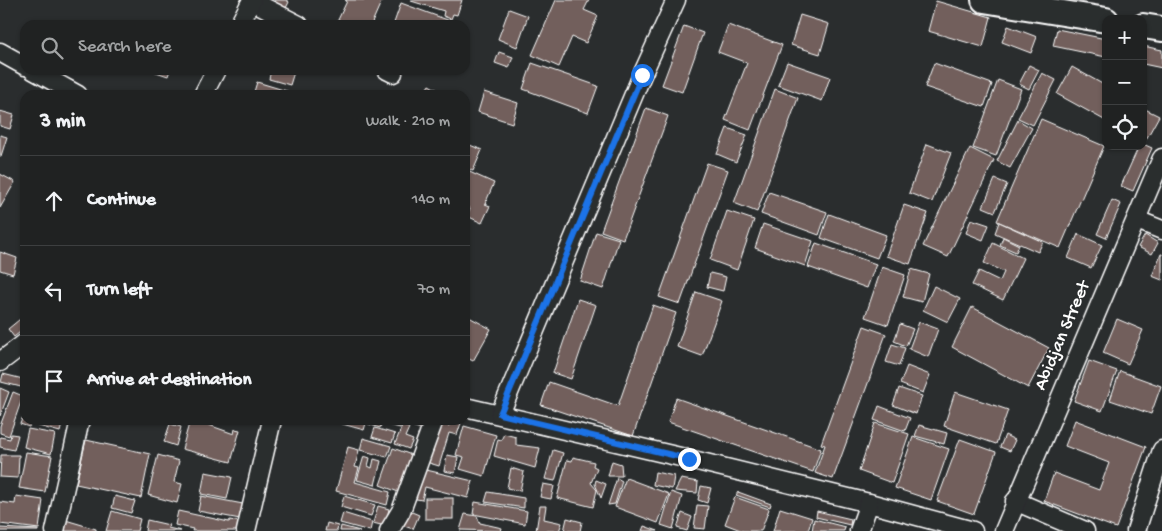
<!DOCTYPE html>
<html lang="en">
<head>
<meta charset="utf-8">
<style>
	:root { --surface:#202222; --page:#282a2a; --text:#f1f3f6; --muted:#a2a4a5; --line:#3d3f40 }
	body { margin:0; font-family:"Gochi Hand",sans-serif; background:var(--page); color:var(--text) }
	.controls { position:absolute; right:15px; top:15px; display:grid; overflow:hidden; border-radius:10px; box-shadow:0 1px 4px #0004 }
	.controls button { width:45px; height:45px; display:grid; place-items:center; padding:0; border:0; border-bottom:1px solid var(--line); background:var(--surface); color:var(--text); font:25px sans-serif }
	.stop { position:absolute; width:15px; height:15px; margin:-11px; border:4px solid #1a73e8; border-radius:50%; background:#fff }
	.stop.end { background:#1a73e8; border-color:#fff; box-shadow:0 1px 5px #0008 }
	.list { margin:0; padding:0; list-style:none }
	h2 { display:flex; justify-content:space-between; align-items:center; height:65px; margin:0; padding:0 20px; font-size:21px }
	h2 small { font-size:16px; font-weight:400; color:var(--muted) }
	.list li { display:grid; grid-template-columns:32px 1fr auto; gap:15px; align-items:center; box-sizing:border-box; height:90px; padding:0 20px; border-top:1px solid var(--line) }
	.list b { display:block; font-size:19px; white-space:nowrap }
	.list em { font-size:16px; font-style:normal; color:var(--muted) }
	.icon { flex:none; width:28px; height:28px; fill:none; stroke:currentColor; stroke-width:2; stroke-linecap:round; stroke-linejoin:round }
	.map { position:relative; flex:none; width:1162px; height:531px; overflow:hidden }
	.search { position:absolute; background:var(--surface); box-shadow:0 1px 4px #0004; left:20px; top:20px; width:450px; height:55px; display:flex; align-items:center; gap:12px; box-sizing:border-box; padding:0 18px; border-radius:15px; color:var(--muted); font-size:19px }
	.panel { position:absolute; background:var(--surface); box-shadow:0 1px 4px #0004; left:20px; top:90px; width:450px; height:335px; border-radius:15px }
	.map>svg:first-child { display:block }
	.building { fill:#725f5b; stroke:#fff }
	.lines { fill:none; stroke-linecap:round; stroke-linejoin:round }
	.street-casing { stroke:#fff; stroke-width:21 }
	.secondary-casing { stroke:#fff; stroke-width:28 }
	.street { stroke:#2a2d2e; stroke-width:18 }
	.secondary { stroke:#2a2d2e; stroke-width:24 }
	.route { stroke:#1a73e8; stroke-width:6 }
	.labels { text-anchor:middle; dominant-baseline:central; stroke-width:4; stroke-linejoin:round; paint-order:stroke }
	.street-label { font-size:19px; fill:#fff; stroke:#2a2d2e }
</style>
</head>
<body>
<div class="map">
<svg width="1162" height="531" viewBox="0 0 1162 531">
	<rect width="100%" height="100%" fill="#2a2d2e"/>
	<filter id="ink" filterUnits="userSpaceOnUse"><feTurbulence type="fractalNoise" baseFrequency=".02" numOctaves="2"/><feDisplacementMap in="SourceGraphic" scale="10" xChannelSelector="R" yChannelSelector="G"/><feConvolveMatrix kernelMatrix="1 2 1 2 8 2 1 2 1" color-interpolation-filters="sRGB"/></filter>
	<g filter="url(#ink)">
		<!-- building -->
		<g class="building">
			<polygon points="275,0 286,0 289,2 284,12 272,5"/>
			<polygon points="345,0 382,0 371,25 343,25 337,22 347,1"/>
			<polygon points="411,0 462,0 457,15 453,14 451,19 443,16 444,11 411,1"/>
			<polygon points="556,0 589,0 584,10 598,16 586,43 572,37 559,67 532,55"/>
			<polygon points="936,1 991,17 983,47 928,31"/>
			<polygon points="401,3 453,22 452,25 400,25 394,23"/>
			<polygon points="509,9 528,16 517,47 498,39"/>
			<polygon points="800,15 829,24 820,54 791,45"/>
			<polygon points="728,25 782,45 750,130 725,120 747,63 718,52"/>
			<polygon points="684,26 703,33 682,92 662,85"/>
			<polygon points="1008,26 1037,37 1031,53 1002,42"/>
			<polygon points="1057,29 1106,39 1106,57 1053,46"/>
			<polygon points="1143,46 1162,50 1162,68 1143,64"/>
			<polygon points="499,52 513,57 509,68 495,63"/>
			<polygon points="787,62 830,77 822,101 778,85"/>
			<polygon points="532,63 598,86 588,113 523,89"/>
			<polygon points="934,63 992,84 984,107 925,87"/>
			<polygon points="1029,65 1039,70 1029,89 1019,84"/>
			<polygon points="1072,67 1106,86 1106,121 1057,94"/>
			<polygon points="150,70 170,70 168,76"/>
			<polygon points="271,70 288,70 294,72 290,85 269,79"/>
			<polygon points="1042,73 1056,80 1033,125 1018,118"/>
			<polygon points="998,80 1021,89 996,156 973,148"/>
			<polygon points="257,82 300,95 253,95"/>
			<polygon points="429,85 447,95 423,94"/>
			<polygon points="775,89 798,98 757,212 734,203"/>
			<polygon points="484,92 518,103 512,123 478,112"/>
			<polygon points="646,108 668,116 623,239 601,231"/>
			<polygon points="1143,108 1159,116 1144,143 1143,142"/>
			<polygon points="0,111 14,115 10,129 0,126"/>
			<polygon points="1041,119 1104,146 1060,248 997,221"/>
			<polygon points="1018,120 1032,128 1010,168 997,161"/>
			<polygon points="727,128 747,135 736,162 717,154"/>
			<polygon points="0,135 7,137 1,156 0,156"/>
			<polygon points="465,143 482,150 473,171 465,167"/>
			<polygon points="927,144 951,153 932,202 909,193"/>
			<polygon points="1143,144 1152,148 1133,191 1121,186 1139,146 1143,146"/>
			<polygon points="970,148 994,160 948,257 923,246"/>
			<polygon points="707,163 728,170 680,304 659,297"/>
			<polygon points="465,170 494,183 485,204 490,206 482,223 467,216 470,208 465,206"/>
			<polygon points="0,174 15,182 0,208"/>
			<polygon points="995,179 1007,184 995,212 983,207"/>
			<polygon points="769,192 827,212 819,235 761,214"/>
			<polygon points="1112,200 1121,204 1106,238 1097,234"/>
			<polygon points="904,205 928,213 910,264 886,256"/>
			<polygon points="727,211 754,220 737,270 710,260"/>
			<polygon points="829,214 886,235 877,258 821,238"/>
			<polygon points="971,219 989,225 983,240 966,233"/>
			<polygon points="999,222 1043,242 1038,252 995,233"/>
			<polygon points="763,224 813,241 805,266 755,248"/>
			<polygon points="596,232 619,239 603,289 580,281"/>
			<polygon points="1078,234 1102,245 1091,268 1068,258"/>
			<polygon points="1145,235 1158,243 1152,254 1138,247"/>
			<polygon points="1003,237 1019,245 1016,252 1000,245"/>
			<polygon points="816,243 876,264 867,288 808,267"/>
			<polygon points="993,243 1023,258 1003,300 972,285 979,271 1000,281 1004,272 984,263"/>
			<polygon points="0,252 17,258 13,274 0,270"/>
			<polygon points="1161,254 1162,254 1162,280 1152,276"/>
			<polygon points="882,267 905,275 888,325 865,317"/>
			<polygon points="911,269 929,274 922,302 903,297"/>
			<polygon points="710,273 726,277 723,291 707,287"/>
			<polygon points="934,286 960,299 948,322 923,310"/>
			<polygon points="696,292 722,301 702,356 677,347"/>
			<polygon points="578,299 596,305 571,379 553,373"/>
			<polygon points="653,305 676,313 633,436 541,405 549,382 618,406"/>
			<polygon points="972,307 1049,348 1028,388 952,347"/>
			<polygon points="25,315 25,328 14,337 8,329"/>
			<polygon points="469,317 491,329 473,361 465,357 465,325"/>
			<polygon points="1117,319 1143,330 1128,364 1103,353"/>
			<polygon points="919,322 938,329 928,357 909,349"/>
			<polygon points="900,324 913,329 906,346 894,341"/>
			<polygon points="864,326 886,334 833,479 815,473 825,445 821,444"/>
			<polygon points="892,344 905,348 899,366 886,362"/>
			<polygon points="1089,361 1117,371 1102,411 1074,401"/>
			<polygon points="907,366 930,375 923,393 900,384"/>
			<polygon points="1120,371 1161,386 1151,414 1110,400"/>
			<polygon points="25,372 25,388 1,382 3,374 23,379"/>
			<polygon points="0,388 9,392 0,416"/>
			<polygon points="899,388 922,396 916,414 893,405"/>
			<polygon points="13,392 23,396 9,436 0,433 0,426"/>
			<polygon points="955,392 1008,410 996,444 944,426"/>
			<polygon points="676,398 821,449 813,472 668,422"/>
			<polygon points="879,406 910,418 905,431 874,420"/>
			<polygon points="25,411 25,420 32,420 29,427 20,424"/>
			<polygon points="37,420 63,420 60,432 35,425"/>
			<polygon points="190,420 206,421 206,424 234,434 235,429 240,430 231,462 182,449"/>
			<polygon points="328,420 367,420 364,430"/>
			<polygon points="369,420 383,420 380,428 368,424"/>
			<polygon points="387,420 402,420 400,428 385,424"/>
			<polygon points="407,420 427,420 424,430 405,424"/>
			<polygon points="450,420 461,423 457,435 449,433 439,466 426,462 438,422 449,426"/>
			<polygon points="1075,420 1146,447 1116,528 1044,501 1054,473 1099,490 1109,463 1065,446"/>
			<polygon points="875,423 909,434 892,483 859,471"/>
			<polygon points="170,424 181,427 176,446 164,442"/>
			<polygon points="919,425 947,433 944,444 915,436"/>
			<polygon points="402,426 409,428 405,437 413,440 409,449 395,444"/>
			<polygon points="464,426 496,435 484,476 460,469 464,457 456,455"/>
			<polygon points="375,428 395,434 392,443 372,437"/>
			<polygon points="28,429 55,434 51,454 24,447"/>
			<polygon points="11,434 18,435 14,450 0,447 0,437 10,439"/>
			<polygon points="504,434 516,437 516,445 540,448 535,468 494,456 498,439 501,440"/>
			<polygon points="1005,435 1015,440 1010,451 1000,447"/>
			<polygon points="913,437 949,449 931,500 895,488"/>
			<polygon points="363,438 391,446 387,457 360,450"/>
			<polygon points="960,439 996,452 974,514 937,501"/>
			<polygon points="86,440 150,454 141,498 76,484"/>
			<polygon points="348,447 359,450 355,467 359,468 355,482 390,492 387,505 336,491"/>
			<polygon points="393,448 414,456 401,493 380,485"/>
			<polygon points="553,450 563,453 555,481 545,479"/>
			<polygon points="26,452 52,456 45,492 19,488"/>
			<polygon points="1,455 19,455 18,478 0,477"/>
			<polygon points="158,455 179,461 174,482 182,484 177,503 148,495"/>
			<polygon points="447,455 458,457 455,473 444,471"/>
			<polygon points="364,456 370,458 368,466 372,468 374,459 381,461 375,485 357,480"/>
			<polygon points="573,457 594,462 593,466 597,468 591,483 597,490 593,507 557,498 567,460 572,461"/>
			<polygon points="612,461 621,464 622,476 608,476"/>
			<polygon points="418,468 473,481 468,498 425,487 422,500 411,498"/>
			<polygon points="511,468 524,472 520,491 507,488"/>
			<polygon points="205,472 232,477 227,499 201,494"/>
			<polygon points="655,472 674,476 672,489 653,485"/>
			<polygon points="617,478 622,481 615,504 608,505"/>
			<polygon points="626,478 669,494 658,523 615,507"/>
			<polygon points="681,479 698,482 697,493 675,491"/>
			<polygon points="596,480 606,484 601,498 595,484"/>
			<polygon points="543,484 554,486 551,499 540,497"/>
			<polygon points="701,486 711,488 707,503 698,500"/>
			<polygon points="488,492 524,498 524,508 485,502"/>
			<polygon points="671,492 682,496 673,529 661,525"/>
			<polygon points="738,492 771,504 770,507 736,495"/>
			<polygon points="16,496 43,500 39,529 0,524 0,502 15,504"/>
			<polygon points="115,496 135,501 131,513 112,508"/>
			<polygon points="201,496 243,504 240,519 198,511"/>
			<polygon points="344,496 375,505 371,516 341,507"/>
			<polygon points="735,497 769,509 761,531 743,531 725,524"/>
			<rect x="425" y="498" width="28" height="21"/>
			<polygon points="475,502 527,511 525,524 473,514"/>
			<polygon points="697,505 708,506 705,529 694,528"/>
			<polygon points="378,506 389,509 385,526 373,523"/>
			<polygon points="540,506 546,506 544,519 562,523 559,531 536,531"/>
			<polygon points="780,508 812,518 808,531 773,531"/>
			<polygon points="407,510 419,515 413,529 401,525"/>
			<polygon points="112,511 140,519 137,531 106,531"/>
			<polygon points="178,511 229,522 230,520 240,522 238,531 192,531 193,529 175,525"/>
			<polygon points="817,511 851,519 850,525 816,517"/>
			<polygon points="343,513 372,522 370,531 340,523"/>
			<polygon points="682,513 692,517 687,531 677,528"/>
			<polygon points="465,514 477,516 480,523 502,528 501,531 460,530"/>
			<polygon points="567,518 582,522 580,531 564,531"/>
			<polygon points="62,519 96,529 96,531 59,531"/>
			<polygon points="814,519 845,527 844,531 812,531"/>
			<polygon points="147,520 169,525 168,528 181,531 145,531"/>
			<polygon points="327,523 338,526 337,531 325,531"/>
			<polygon points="341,526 360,531 340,531"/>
			<polygon points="644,526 658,531 642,531"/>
			<polygon points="0,528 38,530 38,531 0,531"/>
		</g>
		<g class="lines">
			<!-- street casing -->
			<g class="street-casing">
				<g id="street">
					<polyline points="252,1 299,25"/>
					<polyline points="239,25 252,0"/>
					<polyline points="0,52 25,66"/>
					<polyline points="33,70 78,95"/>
					<polyline points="387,70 393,73"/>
					<polyline points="203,95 216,70"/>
					<polyline points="1137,220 1162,230"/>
					<polyline points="0,362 25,343"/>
					<polyline points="465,407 689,459 869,503 973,531"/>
					<polyline points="500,414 642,75 676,0"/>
					<polyline points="1015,501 1085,531"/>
					<polyline points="55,531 80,420"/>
					<polyline points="246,531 272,420"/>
					<polyline points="389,531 401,511 434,420"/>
					<polyline points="859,531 869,503"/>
					<polyline points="1004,531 1162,158"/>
					<polyline points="1136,531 1162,450"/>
				</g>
			</g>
			<!-- secondary casing -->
			<g class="secondary-casing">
				<g id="secondary">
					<polyline points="984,0 1106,20"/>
					<polyline points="1143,26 1162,29"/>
				</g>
			</g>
			<!-- street -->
			<use href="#street" class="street"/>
			<!-- secondary -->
			<use href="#secondary" class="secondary"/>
		</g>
	</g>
	<g class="lines" filter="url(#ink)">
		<!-- route -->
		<polyline class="route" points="642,75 500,414 689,459"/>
	</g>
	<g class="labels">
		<!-- street labels -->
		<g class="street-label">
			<text transform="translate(1063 336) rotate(-67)">Abidjan Street</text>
		</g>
	</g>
</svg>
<div class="controls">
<button>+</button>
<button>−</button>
<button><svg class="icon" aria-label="locate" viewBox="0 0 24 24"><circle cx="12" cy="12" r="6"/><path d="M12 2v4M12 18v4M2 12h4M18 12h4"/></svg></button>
</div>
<div class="stop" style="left:642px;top:75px"></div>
<div class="stop end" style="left:689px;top:459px"></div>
<div class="search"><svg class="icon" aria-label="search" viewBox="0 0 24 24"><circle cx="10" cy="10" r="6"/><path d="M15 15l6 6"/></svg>Search here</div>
<section class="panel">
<h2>3 min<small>Walk · 210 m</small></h2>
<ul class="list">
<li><svg class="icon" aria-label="ahead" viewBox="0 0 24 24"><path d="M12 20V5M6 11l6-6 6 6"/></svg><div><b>Continue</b></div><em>140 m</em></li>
<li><svg class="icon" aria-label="left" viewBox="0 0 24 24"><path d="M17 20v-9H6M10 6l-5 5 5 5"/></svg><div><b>Turn left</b></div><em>70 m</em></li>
<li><svg class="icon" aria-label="arrive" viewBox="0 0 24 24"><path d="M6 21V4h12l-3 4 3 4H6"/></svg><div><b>Arrive at destination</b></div></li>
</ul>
</section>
</div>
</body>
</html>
